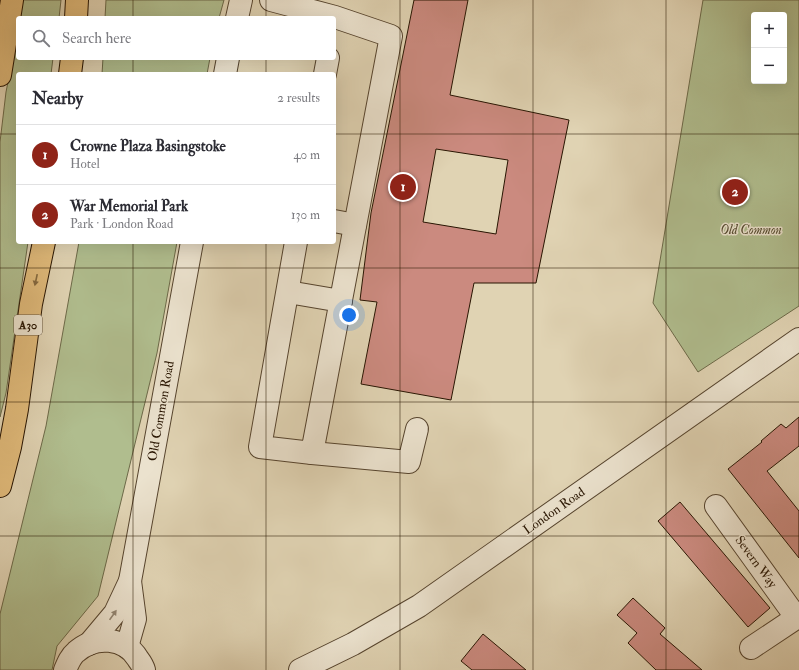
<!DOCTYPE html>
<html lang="en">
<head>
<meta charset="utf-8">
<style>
	:root { --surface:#fff; --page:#f7f7f7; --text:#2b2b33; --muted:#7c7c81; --line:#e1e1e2; --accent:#8f2418 }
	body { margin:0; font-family:"IM FELL Double Pica",serif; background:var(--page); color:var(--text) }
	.controls { position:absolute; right:12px; top:12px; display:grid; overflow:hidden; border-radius:4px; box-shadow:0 4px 16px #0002 }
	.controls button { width:36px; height:36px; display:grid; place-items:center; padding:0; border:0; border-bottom:1px solid var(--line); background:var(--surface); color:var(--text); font:20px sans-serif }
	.you { position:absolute; left:349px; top:315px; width:14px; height:14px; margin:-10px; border:3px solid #fff; border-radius:50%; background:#1a73e8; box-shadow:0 0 0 6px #1a73e833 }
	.badge { display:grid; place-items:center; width:26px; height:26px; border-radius:50%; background:var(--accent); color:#fff; font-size:13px; font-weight:700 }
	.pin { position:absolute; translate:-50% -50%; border:2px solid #fff; box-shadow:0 1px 4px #0006 }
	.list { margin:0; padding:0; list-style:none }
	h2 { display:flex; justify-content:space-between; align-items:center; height:52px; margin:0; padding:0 16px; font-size:17px }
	h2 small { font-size:13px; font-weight:400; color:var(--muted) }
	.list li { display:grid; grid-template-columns:26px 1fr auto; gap:12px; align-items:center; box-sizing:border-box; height:60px; padding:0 16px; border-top:1px solid var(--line) }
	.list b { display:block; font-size:15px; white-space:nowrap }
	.list p { margin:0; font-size:13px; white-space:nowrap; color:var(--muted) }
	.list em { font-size:13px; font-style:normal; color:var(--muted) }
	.icon { flex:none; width:22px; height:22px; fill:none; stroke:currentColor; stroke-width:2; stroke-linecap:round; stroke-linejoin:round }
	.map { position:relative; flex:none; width:799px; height:670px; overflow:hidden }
	.search { position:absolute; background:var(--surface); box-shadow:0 4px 16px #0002; left:16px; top:16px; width:320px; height:44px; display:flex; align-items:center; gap:10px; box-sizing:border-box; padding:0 14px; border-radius:4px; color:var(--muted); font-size:15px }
	.panel { position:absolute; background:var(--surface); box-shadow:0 4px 16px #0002; left:16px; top:72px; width:320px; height:172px; border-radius:4px }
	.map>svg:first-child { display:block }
	.green { fill:#b0bd8e; stroke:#6c6948; fill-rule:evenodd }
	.building { fill:#cb8a7f; stroke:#281502; fill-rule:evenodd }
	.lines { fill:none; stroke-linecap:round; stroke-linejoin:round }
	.minor-casing { stroke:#56442e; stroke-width:24 }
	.major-casing { stroke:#281502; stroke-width:24 }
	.minor { stroke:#ebe2ce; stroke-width:22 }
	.major { stroke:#e0ba7a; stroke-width:22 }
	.oneway { fill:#84683e }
	.oneway2 { fill:#938672 }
	.grid { fill:none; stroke:#281502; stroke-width:1; stroke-opacity:0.55 }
	.labels { text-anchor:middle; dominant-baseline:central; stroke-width:3; stroke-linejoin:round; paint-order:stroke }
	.shield { fill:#ebe2ce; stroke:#62523f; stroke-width:1 }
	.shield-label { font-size:12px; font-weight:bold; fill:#281502 }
	.park-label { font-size:13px; font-style:italic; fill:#51472c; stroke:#ebe2ce }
	.street-label { font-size:13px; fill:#281502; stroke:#ebe2ce }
</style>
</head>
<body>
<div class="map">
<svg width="799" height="670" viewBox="0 0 799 670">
	<rect width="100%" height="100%" fill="#e0d3b3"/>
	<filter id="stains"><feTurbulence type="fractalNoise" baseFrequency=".005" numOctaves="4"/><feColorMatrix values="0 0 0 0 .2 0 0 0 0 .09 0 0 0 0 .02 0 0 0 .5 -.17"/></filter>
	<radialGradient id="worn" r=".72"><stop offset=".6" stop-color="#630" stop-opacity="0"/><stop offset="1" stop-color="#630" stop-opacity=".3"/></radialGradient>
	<!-- green -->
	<g class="green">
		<polygon points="23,0 61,0 59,18 20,18"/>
		<polygon points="106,0 224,0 219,18 105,18"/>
		<path d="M703,0H799V306L698,372L653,303ZM754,15H784V81H754Z"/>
		<polygon points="18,31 18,58 53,58 51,74 18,74 18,242 28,242 6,393 0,417 0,142 6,92"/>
		<polygon points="103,58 210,58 207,74 102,74"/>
		<polygon points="79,242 177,242 157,353 98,596 57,646 52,670 0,670 0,614 46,426"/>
	</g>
	<!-- building -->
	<g class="building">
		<path d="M414,0H468L450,95L569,120L536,283H474L451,400L361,384L377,302L360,300L371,213ZM436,149L508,160L496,234L423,222Z"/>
		<polygon points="799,417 799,446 767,471 799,511 799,558 728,469 762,442 761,441 781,424 786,428"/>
		<polygon points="680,502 770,608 748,627 658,521"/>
		<polygon points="633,598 665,628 660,634 702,670 656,670 628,643 637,633 617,615"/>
		<polygon points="483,634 526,670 472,670 461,661"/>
	</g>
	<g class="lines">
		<!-- minor casing -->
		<g class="minor-casing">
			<g id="minor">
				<polyline points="271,0 335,17 391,36 312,453 260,447 296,242"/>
				<polyline points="237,18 241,0"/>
				<polyline points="225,74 228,58"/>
				<polyline points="325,74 328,58"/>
				<polyline points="334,221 355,225"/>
				<polyline points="288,292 341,301"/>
				<polyline points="312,453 409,462 417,429"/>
				<polyline points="716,506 796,617"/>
				<polyline points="89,644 115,613 130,581 192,242"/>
				<polyline points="127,647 135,619 130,581"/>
				<polyline points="751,648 799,616"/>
				<path d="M65,670C68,663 71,656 76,652C95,635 125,637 138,659C141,663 143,666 144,670"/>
				<polyline points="300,670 353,644 419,606 799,339"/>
			</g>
		</g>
		<!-- major casing -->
		<g class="major-casing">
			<g id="major">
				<polyline points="76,18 77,0"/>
				<polyline points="70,74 72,58"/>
				<polyline points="0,75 12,0"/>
				<polyline points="0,486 10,447 17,409 31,304 44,242"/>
			</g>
		</g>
		<!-- minor -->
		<use href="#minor" class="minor"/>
		<!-- major -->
		<use href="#major" class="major"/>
	</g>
	<!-- one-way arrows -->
	<defs><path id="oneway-solid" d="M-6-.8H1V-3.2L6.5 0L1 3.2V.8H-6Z"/></defs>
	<use class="oneway" href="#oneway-solid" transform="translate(36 280) rotate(102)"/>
	<use class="oneway2" href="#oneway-solid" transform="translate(113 615) rotate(-55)"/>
	<!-- grid -->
	<path class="grid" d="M133,0V18M266,0V18M400,0V670M533,0V670M666,0V670M133,58V74M266,58V74M0,134H18M334,134H799M133,242V670M266,242V670M0,268H799M0,402H799M0,536H799"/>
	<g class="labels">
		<!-- shield labels -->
		<rect class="shield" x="14" y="315" width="28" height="20" rx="3"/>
		<g class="shield-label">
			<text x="28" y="325">A30</text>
		</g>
		<!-- park labels -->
		<g class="park-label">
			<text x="751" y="230">Old Common</text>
		</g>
		<!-- street labels -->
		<g class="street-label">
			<text transform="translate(161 411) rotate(-80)">Old Common Road</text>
			<text transform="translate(554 511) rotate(-35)">London Road</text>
			<text transform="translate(756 562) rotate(54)">Severn Way</text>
		</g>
	</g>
	<rect width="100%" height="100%" filter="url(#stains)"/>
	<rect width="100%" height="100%" fill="url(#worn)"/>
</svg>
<div class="controls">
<button>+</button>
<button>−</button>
</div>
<div class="you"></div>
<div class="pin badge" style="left:403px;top:187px">1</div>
<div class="pin badge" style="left:735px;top:192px">2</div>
<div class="search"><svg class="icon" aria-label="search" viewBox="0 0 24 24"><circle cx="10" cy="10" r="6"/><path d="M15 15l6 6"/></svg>Search here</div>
<section class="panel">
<h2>Nearby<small>2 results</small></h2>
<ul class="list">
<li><span class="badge">1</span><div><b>Crowne Plaza Basingstoke</b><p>Hotel</p></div><em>40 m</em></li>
<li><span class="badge">2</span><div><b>War Memorial Park</b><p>Park · London Road</p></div><em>130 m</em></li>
</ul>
</section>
</div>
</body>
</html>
